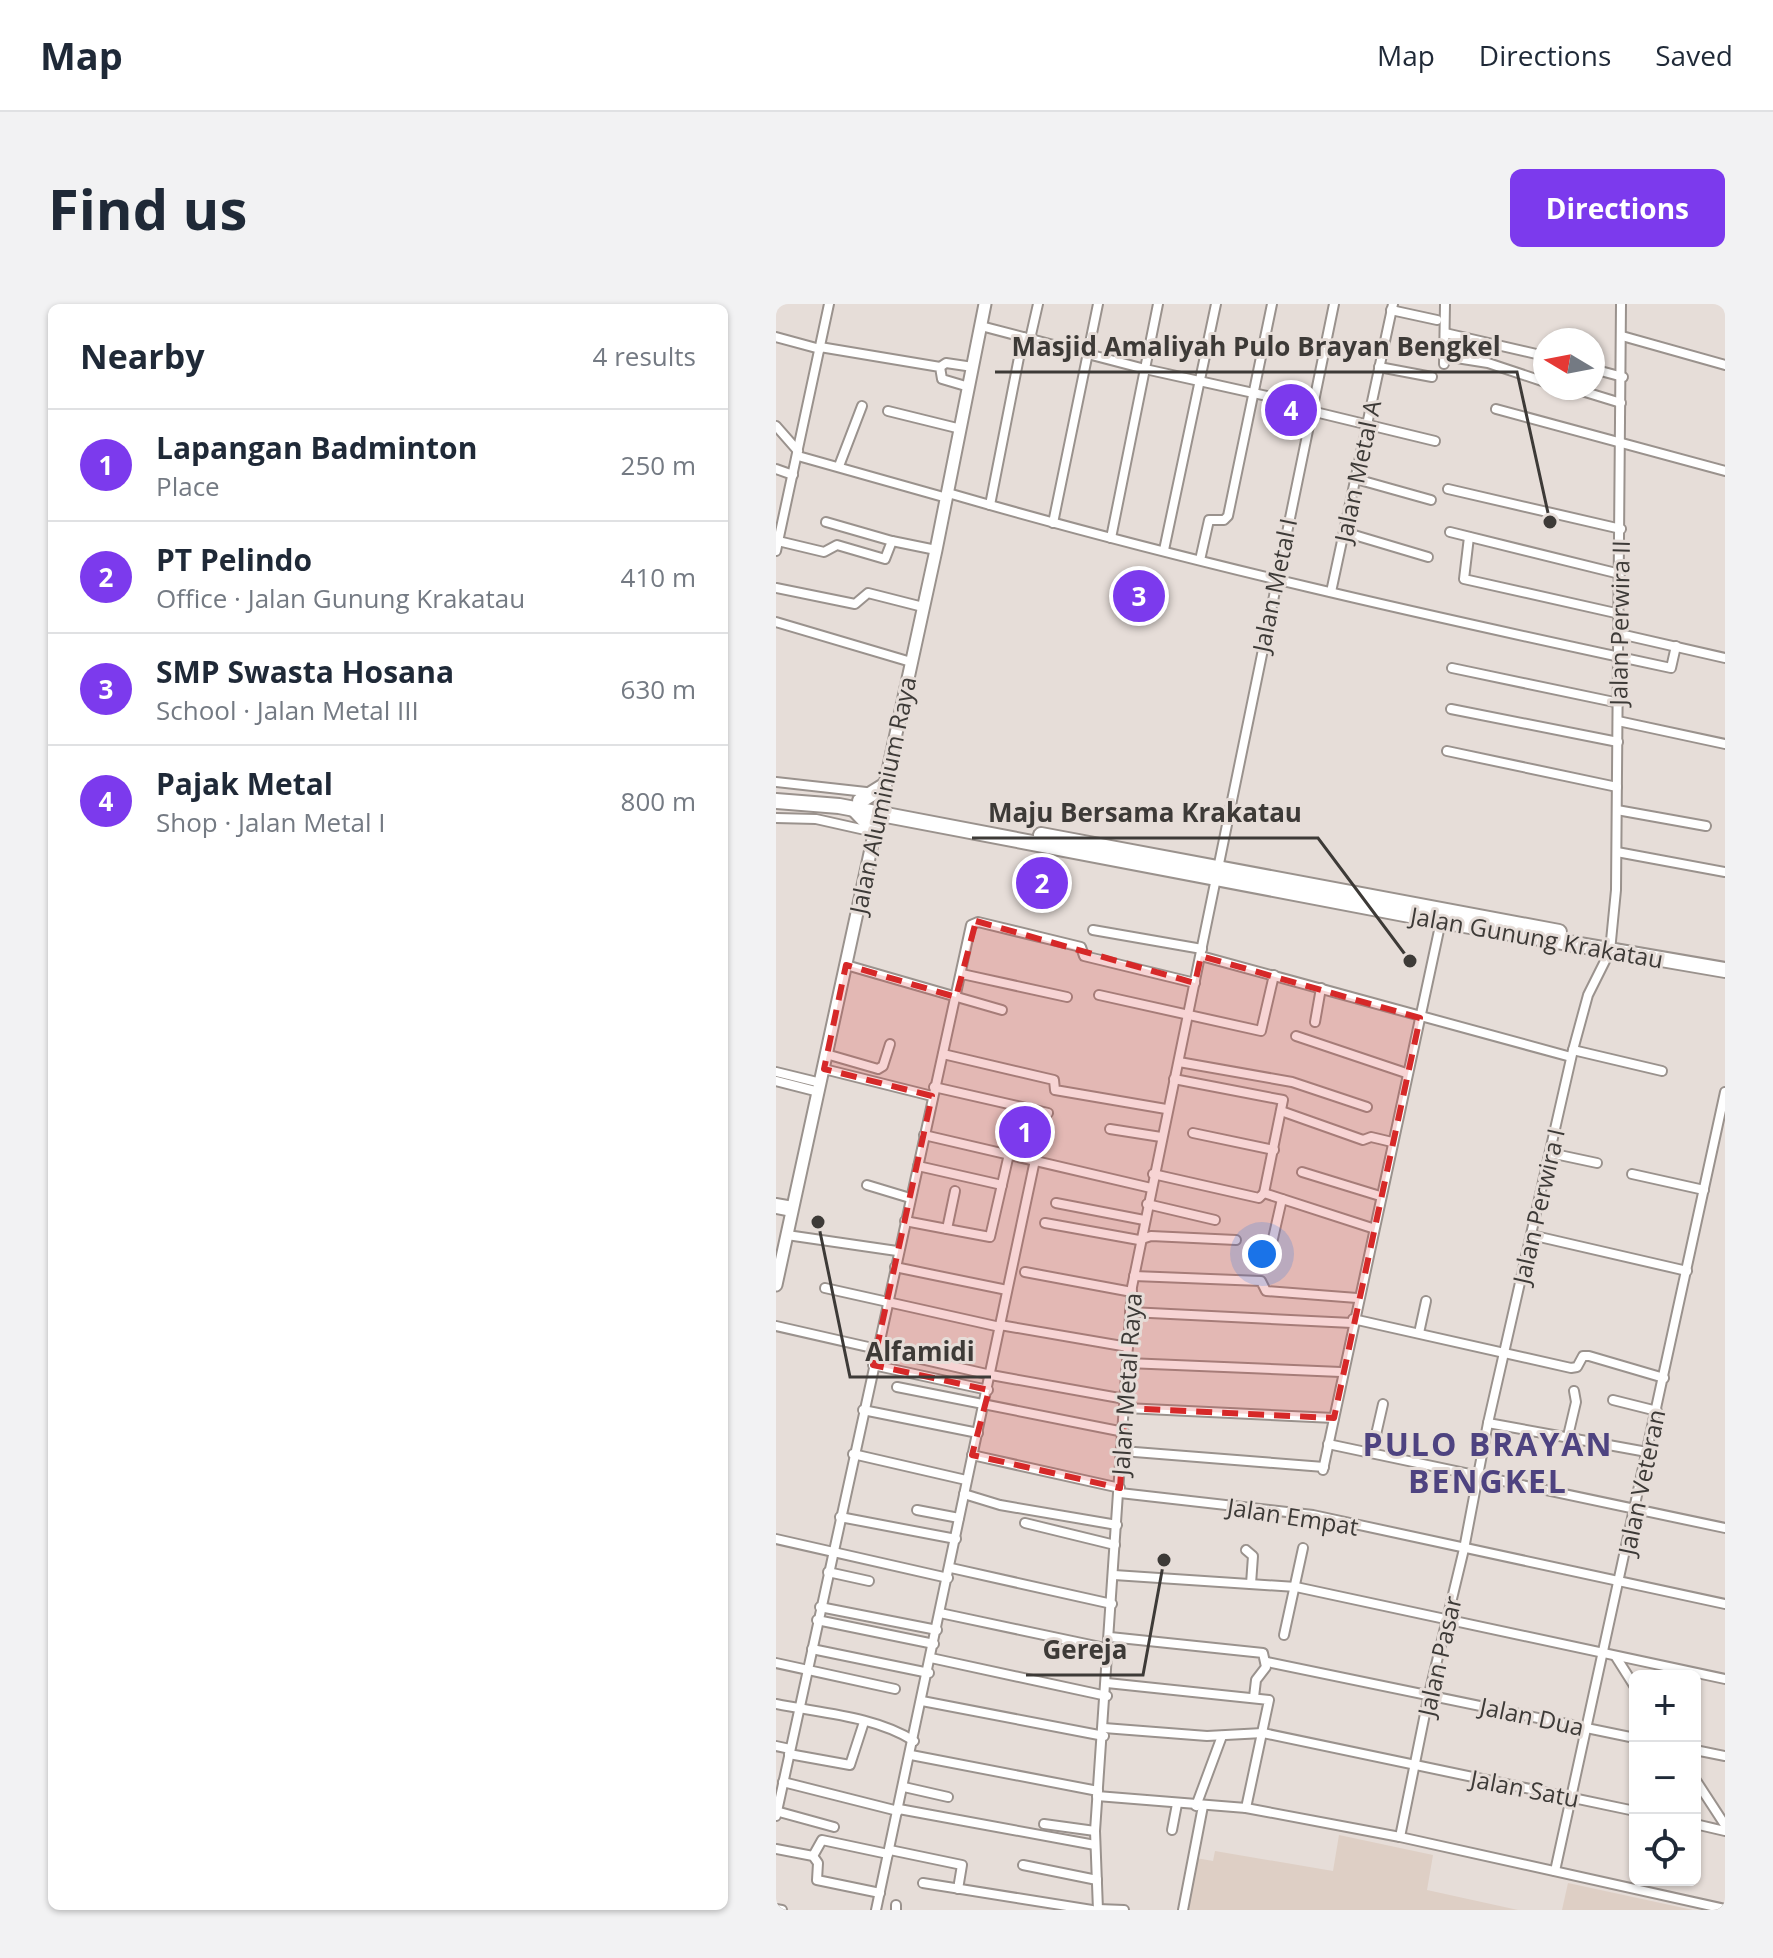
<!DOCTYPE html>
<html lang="en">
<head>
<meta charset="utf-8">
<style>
	:root { --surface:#fff; --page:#f2f2f3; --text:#1f2937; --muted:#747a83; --line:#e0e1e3; --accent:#7c3aed }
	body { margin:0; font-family:"Open Sans",sans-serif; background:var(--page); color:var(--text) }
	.controls { position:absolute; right:24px; bottom:24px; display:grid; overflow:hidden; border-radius:12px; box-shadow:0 2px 6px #0004 }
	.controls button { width:72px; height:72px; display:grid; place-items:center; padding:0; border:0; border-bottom:2px solid var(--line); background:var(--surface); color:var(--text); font:40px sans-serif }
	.compass { position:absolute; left:757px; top:24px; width:72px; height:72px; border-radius:50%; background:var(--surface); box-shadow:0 2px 6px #0004; rotate:280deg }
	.you { position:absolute; left:486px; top:950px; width:28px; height:28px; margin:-20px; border:6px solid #fff; border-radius:50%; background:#1a73e8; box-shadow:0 0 0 12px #1a73e833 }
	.badge { display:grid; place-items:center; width:52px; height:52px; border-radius:50%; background:var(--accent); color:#fff; font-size:26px; font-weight:700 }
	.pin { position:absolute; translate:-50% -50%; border:4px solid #fff; box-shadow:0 2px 8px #0006 }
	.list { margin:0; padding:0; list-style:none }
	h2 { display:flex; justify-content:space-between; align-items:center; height:104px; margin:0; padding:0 32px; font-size:34px }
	h2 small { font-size:26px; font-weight:400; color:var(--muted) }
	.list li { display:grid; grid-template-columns:52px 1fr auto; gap:24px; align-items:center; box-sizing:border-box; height:112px; padding:0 32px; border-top:2px solid var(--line) }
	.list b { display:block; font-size:30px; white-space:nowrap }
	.list p { margin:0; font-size:26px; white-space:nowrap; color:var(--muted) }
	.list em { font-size:26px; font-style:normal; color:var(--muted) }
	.icon { flex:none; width:44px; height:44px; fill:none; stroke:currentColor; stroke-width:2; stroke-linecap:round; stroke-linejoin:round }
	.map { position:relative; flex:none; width:949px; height:1606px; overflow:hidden; border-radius:12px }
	header { display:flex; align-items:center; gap:48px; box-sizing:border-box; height:112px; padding:0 40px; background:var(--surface); border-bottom:2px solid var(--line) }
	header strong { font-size:38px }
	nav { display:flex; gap:44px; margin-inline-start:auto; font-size:28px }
	.intro { display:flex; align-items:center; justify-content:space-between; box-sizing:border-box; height:192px; padding:0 48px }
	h1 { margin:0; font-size:56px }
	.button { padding:20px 36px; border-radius:12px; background:var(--accent); color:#fff; font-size:28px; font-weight:700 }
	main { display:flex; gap:48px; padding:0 48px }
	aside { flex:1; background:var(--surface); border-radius:12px; box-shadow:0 2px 6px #0004 }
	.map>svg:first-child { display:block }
	.built { fill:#decfc5 }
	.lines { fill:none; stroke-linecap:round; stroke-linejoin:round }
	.street-casing { stroke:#9a928d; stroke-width:12 }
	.secondary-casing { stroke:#9a928d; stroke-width:15 }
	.highway-casing { stroke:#9a928d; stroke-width:18 }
	.street { stroke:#fff; stroke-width:8 }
	.secondary { stroke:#fff; stroke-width:11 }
	.highway { stroke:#fff; stroke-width:14 }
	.marked { fill:#d62828; fill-opacity:0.2; stroke:#d62828; stroke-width:6; stroke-dasharray:16 10; stroke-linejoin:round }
	.labels { text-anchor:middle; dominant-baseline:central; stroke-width:6; stroke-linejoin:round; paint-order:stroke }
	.street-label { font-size:24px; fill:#3d3a37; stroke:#e6ddd8 }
	.district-label { font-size:32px; font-weight:bold; letter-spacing:2px; fill:#4e4380; stroke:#e6ddd8 }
	.leader { fill:none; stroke:#3d3a37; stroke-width:3 }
	.callout-dot { fill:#3d3a37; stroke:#e6ddd8; stroke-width:3 }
	.callout-label { font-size:26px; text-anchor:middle; font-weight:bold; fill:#3d3a37; stroke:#e6ddd8; stroke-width:6; stroke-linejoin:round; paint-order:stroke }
</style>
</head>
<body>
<header>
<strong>Map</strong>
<nav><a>Map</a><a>Directions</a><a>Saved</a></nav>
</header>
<div class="intro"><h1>Find us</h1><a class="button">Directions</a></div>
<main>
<aside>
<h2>Nearby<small>4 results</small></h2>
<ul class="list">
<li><span class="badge">1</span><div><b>Lapangan Badminton</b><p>Place</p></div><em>250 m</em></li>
<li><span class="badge">2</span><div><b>PT Pelindo</b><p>Office · Jalan Gunung Krakatau</p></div><em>410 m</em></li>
<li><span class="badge">3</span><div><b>SMP Swasta Hosana</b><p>School · Jalan Metal III</p></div><em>630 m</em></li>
<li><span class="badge">4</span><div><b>Pajak Metal</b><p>Shop · Jalan Metal I</p></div><em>800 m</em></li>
</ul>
</aside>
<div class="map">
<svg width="949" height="1606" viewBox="0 0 949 1606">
	<rect width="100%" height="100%" fill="#e6ddd8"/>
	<!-- built -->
	<g class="built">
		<polygon points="563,1531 657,1551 651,1586 742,1606 409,1606 420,1554 437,1557 439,1547 557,1567"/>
		<polygon points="792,1579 917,1606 786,1606"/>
	</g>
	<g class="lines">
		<!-- street casing -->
		<g class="street-casing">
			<g id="street">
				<polyline points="615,6 661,16"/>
				<polyline points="205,22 369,65 536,102"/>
				<polyline points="669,29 769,52"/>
				<polyline points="846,32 949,61"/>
				<polyline points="0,33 44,45"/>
				<polyline points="254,35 262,0"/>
				<polyline points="44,43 164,63 166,75 193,83"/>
				<polyline points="668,52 712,59 769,78"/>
				<polyline points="668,60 669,0"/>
				<polyline points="164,63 170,59 197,63"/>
				<polyline points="603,63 656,73"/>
				<polyline points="817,65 847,73"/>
				<polyline points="796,84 845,99"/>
				<polyline points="720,105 949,167"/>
				<polyline points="112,107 185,125"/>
				<polyline points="535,107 659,137"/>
				<polyline points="0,122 22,147"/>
				<polyline points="22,152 171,194"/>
				<polyline points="63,162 86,102"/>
				<polyline points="0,165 17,171"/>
				<polyline points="580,175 655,196"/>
				<polyline points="672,185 845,225"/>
				<path d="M172,189C410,258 652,312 895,364L900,342"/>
				<polyline points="214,201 247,33"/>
				<polyline points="50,218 116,237"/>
				<polyline points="277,219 322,0"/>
				<polyline points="568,228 652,253"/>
				<polyline points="674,228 844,270"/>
				<polyline points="693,233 688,275 844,310"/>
				<polyline points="335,234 382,0"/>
				<polyline points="2,237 48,248 61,241 109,255 116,237 160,246"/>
				<polyline points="388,246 440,0"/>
				<polyline points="0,247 53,0"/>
				<polyline points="424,256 433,216 448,216 452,212 496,0"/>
				<polyline points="0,284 79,300 92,289 147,303"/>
				<polyline points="555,288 617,0"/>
				<polyline points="0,318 135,358"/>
				<polyline points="844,330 949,354"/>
				<polyline points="676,364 843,399"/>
				<polyline points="675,405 842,438"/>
				<polyline points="842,417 949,440"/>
				<polyline points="671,447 841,483"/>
				<polyline points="0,478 90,488"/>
				<polyline points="841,506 930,522"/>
				<polyline points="0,514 40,515 98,528"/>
				<polyline points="841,548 949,568"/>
				<polyline points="317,626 426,645"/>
				<polyline points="425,652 795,753"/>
				<polyline points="70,661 226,706"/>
				<polyline points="186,670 291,693"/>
				<polyline points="323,691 485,727 498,671"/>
				<polyline points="539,718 545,684"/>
				<polyline points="520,732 630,769"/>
				<polyline points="797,746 886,767"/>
				<polyline points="50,750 102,765 107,762 114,740"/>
				<polyline points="167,750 278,776 279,786 390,805"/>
				<polyline points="403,758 516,778 591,803"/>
				<polyline points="48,765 156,792"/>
				<polyline points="0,768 45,779"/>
				<polyline points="398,775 507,796 488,889"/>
				<polyline points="0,777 43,788"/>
				<polyline points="158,783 272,809"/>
				<polyline points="505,807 587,836 595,833 616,838"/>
				<polyline points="334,825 385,833"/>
				<polyline points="417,829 498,846"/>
				<polyline points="148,831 375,884"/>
				<polyline points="774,849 821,859"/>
				<polyline points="142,862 226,881"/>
				<polyline points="526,868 604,892"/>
				<polyline points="377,870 483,894 488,889"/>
				<polyline points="856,870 928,886"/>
				<polyline points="91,881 134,894"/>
				<polyline points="179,887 171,925 214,933 233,850"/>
				<polyline points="488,889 596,924"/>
				<polyline points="0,899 17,902"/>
				<polyline points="280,899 368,916"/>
				<polyline points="371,900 439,916"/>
				<polyline points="0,905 16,908"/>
				<polyline points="129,917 171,925"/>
				<polyline points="269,919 363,936 375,932 460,936"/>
				<polyline points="11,931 121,947"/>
				<polyline points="755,931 911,967"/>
				<polyline points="496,939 506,895"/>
				<polyline points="119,963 231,986"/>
				<polyline points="249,968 356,988"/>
				<polyline points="358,972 485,977 490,987 581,994"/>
				<polyline points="49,984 224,1023"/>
				<polyline points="354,1008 576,1019"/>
				<polyline points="577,1015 795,1064 801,1063 807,1052 813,1052 888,1074"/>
				<polyline points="224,1021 352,1043"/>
				<polyline points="0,1022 215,1071 349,1095"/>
				<polyline points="643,1029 650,997"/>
				<polyline points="351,1059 565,1068"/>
				<polyline points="97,1061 212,1086"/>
				<polyline points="121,1083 348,1128"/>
				<polyline points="837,1096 881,1107"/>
				<polyline points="349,1104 558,1114"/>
				<polyline points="87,1106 202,1129"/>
				<polyline points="712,1119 871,1148"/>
				<polyline points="792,1132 800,1098 798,1087"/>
				<polyline points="552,1140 949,1224"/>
				<polyline points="346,1147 548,1163"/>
				<polyline points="596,1148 607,1100"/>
				<polyline points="77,1150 190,1176"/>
				<polyline points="196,1151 344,1184"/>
				<polyline points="547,1166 665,617"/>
				<polyline points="344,1189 537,1211 949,1300"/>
				<polyline points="188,1190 224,1201 341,1221"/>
				<polyline points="141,1206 183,1214"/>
				<polyline points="64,1213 180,1235"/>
				<polyline points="249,1219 339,1241"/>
				<polyline points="0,1235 172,1274"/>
				<polyline points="470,1246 477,1252 475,1280"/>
				<polyline points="175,1264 336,1300"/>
				<polyline points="52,1268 93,1277"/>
				<polyline points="338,1271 520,1283 949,1375"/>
				<polyline points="44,1303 161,1326"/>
				<polyline points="164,1309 334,1345"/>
				<polyline points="41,1316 158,1340"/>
				<polyline points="508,1331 527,1244"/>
				<polyline points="334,1333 487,1349 490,1363 480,1376 478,1393"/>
				<polyline points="36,1345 153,1369"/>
				<polyline points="840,1353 859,1383"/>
				<polyline points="155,1354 331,1392"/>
				<polyline points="491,1358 859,1434"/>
				<polyline points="0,1359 119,1385"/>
				<polyline points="331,1379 493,1396 470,1504"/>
				<polyline points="146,1397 328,1432"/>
				<path d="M0,1400C44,1409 99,1412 138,1437"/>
				<polyline points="328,1424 431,1432 487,1429 859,1507"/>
				<polyline points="0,1442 14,1445"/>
				<polyline points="919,1446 949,1452"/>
				<polyline points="13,1450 74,1461 88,1418"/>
				<polyline points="135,1451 322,1487"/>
				<polyline points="919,1475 949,1521"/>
				<polyline points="7,1478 122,1507"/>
				<polyline points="128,1483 172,1493"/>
				<polyline points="321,1492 470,1504 624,1533 949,1605"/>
				<polyline points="420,1502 446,1432"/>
				<polyline points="123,1505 319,1541"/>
				<polyline points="0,1507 58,1523"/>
				<polyline points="0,1512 195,621 202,618 305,643 308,652 419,679"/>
				<polyline points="268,1520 319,1527"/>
				<polyline points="919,1520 949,1527"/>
				<polyline points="396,1526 401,1500"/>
				<polyline points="624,1533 653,1390 688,1245 712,1119 797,746 812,691 834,647 840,586 845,0"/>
				<polyline points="0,1545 37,1552 42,1559 41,1576 104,1589"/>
				<polyline points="114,1546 186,1561 182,1585"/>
				<polyline points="37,1552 46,1536 112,1550"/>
				<polyline points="247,1561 321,1576"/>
				<polyline points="779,1567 949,788"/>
				<polyline points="147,1579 316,1606"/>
				<polyline points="0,1605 6,1606"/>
				<polyline points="322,1605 348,1606"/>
				<polyline points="100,1606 259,856"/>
				<polyline points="120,1606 120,1601"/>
				<polyline points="322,1606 319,1527 356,983 558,0"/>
				<polyline points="407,1606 427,1502"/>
			</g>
		</g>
		<!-- secondary casing -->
		<g class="secondary-casing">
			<polyline id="secondary" points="0,981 160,246 209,0"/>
		</g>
		<!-- highway casing -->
		<g class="highway-casing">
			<g id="highway">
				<polyline points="0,497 63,502 665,617 949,666"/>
				<polyline points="84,497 108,482"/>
				<polyline points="79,506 98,526"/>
				<polyline points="265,531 783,628"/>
			</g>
		</g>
		<!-- street -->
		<use href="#street" class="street"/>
		<!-- secondary -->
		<use href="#secondary" class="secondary"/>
		<!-- highway -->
		<use href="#highway" class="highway"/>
	</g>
	<!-- marked area -->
	<path class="marked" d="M200,617L419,679L425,652L644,714L558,1114L349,1104L344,1184L196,1151L213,1086L97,1061L156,792L48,765L70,661L180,693Z"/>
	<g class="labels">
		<!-- street labels -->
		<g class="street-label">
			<text transform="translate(581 167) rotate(-78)">Jalan Metal A</text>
			<text transform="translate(498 281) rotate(-78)">Jalan Metal I</text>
			<text transform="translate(843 319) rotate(-89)">Jalan Perwira II</text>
			<text transform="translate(106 491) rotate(-78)">Jalan Aluminium Raya</text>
			<text transform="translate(761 633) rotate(10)">Jalan Gunung Krakatau</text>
			<text transform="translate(762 902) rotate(-77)">Jalan Perwira I</text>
			<text transform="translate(350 1080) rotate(-86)">Jalan Metal Raya</text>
			<text transform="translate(865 1178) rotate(-78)">Jalan Veteran</text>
			<text transform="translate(517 1212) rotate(9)">Jalan Empat</text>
			<text transform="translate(663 1352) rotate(-77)">Jalan Pasar</text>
			<text transform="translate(756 1412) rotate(12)">Jalan Dua</text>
			<text transform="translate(749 1484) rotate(11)">Jalan Satu</text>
		</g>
		<!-- district labels -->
		<g class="district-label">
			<text x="712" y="1139">PULO BRAYAN<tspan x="712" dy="37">BENGKEL</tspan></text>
		</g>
	</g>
	<!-- callouts -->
	<path class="leader" d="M774 218L741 68H219M634 657L542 534H196M42 918L74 1073H215M388 1256L367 1371H250"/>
	<g class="callout-dot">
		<circle cx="774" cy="218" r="8"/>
		<circle cx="634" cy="657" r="8"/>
		<circle cx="42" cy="918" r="8"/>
		<circle cx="388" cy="1256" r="8"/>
	</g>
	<g class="callout-label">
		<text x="480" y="52">Masjid Amaliyah Pulo Brayan Bengkel</text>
		<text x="369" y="518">Maju Bersama Krakatau</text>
		<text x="144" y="1057">Alfamidi</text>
		<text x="309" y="1355">Gereja</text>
	</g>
</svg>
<div class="controls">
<button>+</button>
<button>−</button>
<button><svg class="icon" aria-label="locate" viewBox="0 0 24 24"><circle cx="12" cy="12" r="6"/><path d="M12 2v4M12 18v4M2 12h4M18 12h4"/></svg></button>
</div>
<svg class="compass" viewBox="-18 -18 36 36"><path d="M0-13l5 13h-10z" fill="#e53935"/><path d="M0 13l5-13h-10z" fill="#747a83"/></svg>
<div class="you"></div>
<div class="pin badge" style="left:249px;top:828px">1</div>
<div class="pin badge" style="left:266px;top:579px">2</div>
<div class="pin badge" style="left:363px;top:292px">3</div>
<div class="pin badge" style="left:515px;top:106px">4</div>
</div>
</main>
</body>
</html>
